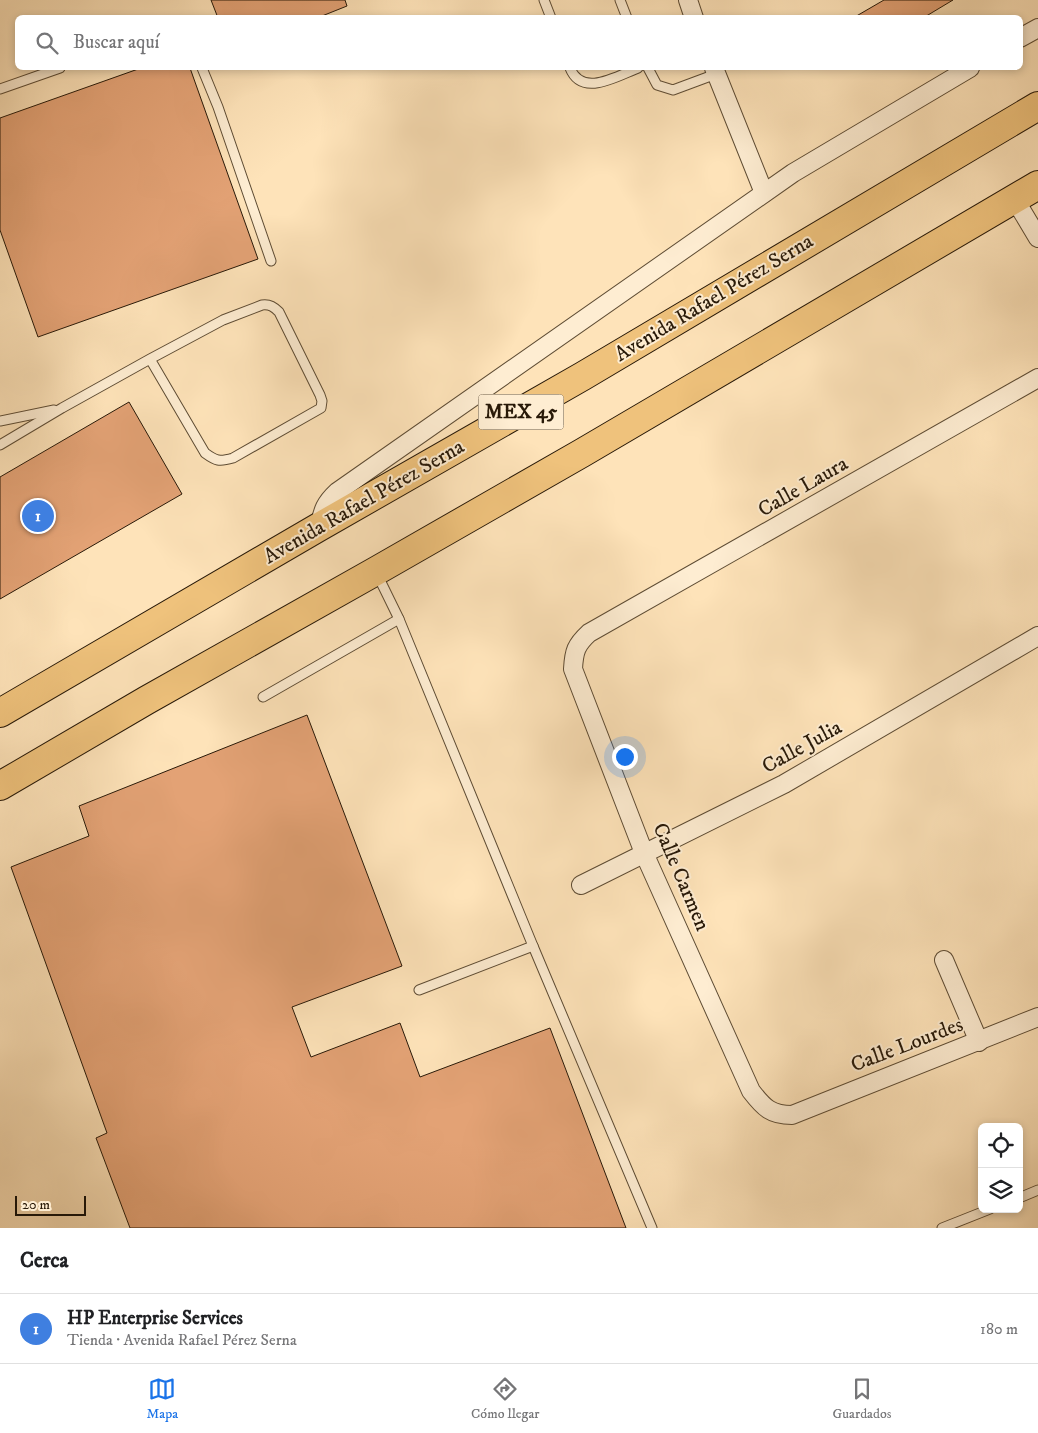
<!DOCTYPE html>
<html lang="es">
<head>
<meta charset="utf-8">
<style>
	:root { --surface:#fff; --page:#f2f2f2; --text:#202124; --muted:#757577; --line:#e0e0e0; --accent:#1a73e8 }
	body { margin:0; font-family:"IM FELL DW Pica",serif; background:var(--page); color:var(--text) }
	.controls { position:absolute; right:15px; bottom:15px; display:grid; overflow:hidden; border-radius:8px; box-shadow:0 2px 8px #0003 }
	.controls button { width:45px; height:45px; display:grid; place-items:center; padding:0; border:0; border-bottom:1px solid var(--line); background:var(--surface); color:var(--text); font:25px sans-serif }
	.scale { position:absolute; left:15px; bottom:12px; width:71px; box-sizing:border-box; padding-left:5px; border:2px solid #281908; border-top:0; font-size:14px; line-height:18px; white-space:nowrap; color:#281908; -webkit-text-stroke:4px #feedd2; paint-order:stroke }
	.you { position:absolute; left:624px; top:756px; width:18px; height:18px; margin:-12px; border:4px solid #fff; border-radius:50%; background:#1a73e8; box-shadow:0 0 0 8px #1a73e833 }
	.badge { display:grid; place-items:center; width:32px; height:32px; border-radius:50%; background:var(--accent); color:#fff; font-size:16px; font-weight:700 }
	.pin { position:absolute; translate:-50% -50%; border:2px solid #fff; box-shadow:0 1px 5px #0006 }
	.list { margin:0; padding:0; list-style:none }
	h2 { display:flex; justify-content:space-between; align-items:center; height:65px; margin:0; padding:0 20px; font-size:21px }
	h2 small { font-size:16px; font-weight:400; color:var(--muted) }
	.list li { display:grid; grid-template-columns:32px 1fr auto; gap:15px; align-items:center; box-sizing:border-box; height:70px; padding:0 20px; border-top:1px solid var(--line) }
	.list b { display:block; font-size:19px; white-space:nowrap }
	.list p { margin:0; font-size:16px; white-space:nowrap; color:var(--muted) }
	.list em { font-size:16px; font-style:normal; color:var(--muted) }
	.icon { flex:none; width:28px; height:28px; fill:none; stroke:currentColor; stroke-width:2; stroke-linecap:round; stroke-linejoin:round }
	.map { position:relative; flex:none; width:1038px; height:1228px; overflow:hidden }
	.search { position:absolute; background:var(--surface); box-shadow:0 2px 8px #0003; left:15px; right:15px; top:15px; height:55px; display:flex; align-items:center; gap:12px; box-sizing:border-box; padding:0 18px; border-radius:8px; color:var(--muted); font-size:19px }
	.sheet { height:135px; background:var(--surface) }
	nav { display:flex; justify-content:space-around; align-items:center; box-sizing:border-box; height:70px; border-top:1px solid var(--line); background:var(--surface); font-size:14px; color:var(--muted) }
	nav a { display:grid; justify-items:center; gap:2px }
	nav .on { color:var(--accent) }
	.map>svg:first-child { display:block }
	.building { fill:#e3a275; stroke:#281908 }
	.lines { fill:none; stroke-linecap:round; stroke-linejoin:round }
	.lane-casing { stroke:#5e4c34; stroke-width:11 }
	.street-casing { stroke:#5e4c34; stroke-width:20 }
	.primary-casing { stroke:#281908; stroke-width:30 }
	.lane { stroke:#feedd2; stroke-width:9 }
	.street { stroke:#feedd2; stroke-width:18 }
	.primary { stroke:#efc27c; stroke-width:28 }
	.labels { text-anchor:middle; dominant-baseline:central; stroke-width:4; stroke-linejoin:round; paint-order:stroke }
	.shield { fill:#feedd2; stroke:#685945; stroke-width:1 }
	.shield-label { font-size:20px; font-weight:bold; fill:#281908 }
	.street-label { font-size:21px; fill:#281908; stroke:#feedd2 }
</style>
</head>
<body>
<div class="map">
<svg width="1038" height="1228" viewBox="0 0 1038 1228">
	<rect width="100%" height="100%" fill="#fee3b9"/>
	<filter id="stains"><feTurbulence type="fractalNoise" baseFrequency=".004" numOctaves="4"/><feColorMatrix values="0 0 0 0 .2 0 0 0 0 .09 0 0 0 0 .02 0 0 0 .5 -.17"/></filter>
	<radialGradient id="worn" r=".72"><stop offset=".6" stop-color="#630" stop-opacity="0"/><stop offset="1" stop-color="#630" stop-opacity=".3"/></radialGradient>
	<!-- building -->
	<g class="building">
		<polygon points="211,0 345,0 347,6 317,18 218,18"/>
		<polygon points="884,0 953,0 923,18 853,18"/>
		<polygon points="141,68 190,68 258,259 38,337 0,230 0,118"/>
		<polygon points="129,402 182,494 0,599 0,477"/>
		<polygon points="307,715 402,966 292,1007 311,1057 400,1023 420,1077 550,1028 626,1228 130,1228 96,1138 107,1133 11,867 89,836 79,806"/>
	</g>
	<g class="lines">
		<!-- lane casing -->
		<g class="lane-casing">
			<g id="lane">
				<polyline points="544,0 551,18"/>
				<polyline points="620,0 627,18"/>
				<polyline points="202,68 218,107 271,261"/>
				<path d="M570,68C582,98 617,76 638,68"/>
				<polyline points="648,68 657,85 673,90 716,74"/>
				<polyline points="0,89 60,68"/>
				<polyline points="0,421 54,410"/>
				<path d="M0,445L62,408L150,359L223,320L262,305C270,304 274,307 279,312L320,395L322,401L321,408L233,458C219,462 216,461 205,453L150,359"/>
				<polyline points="377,574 399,619 533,946 419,990"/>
				<polyline points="263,697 399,619"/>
				<polyline points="533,946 652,1228"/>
				<polyline points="1019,1198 1038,1190"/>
				<polyline points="942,1228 990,1209"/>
			</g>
		</g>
		<!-- street casing -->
		<g class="street-casing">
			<g id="street">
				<polyline points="688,0 694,18"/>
				<polyline points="1020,38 1038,28"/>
				<polyline points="714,68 764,193"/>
				<polyline points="1014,198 1038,238"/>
				<path d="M1038,378L589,633C576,645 574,651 573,669L644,853L751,1091C764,1108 771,1115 792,1115L1038,1017"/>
				<path d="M319,527C323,511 324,504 337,492L793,173L970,68"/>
				<polyline points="581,885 784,784 1038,636"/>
				<polyline points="944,960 979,1042"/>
			</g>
		</g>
		<!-- primary casing -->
		<g class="primary-casing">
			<g id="primary">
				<polyline points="0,713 319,527 583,376 1038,106"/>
				<polyline points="0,786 147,700 376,571 582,453 1038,185"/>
			</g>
		</g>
		<!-- lane -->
		<use href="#lane" class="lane"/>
		<!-- street -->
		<use href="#street" class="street"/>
		<!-- primary -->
		<use href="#primary" class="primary"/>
	</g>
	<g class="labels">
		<!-- shield labels -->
		<rect class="shield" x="478.5" y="394.5" width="85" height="35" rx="4"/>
		<g class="shield-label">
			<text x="521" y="412">MEX 45</text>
		</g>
		<!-- street labels -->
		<g class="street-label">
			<text transform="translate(714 298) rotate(-31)">Avenida Rafael Pérez Serna</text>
			<text transform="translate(803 487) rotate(-30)">Calle Laura</text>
			<text transform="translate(364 502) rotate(-30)">Avenida Rafael Pérez Serna</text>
			<text transform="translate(802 747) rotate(-29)">Calle Julia</text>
			<text transform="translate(681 877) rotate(67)">Calle Carmen</text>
			<text transform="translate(907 1045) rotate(-21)">Calle Lourdes</text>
		</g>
	</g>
	<rect width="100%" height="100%" filter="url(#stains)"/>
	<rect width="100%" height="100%" fill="url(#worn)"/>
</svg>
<div class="controls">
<button><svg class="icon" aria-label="locate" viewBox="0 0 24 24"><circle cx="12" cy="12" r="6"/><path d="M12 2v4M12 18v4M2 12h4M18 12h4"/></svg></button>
<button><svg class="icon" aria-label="layers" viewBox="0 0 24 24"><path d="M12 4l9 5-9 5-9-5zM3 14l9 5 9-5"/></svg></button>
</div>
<div class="scale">20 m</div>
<div class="you"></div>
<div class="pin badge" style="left:38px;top:516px;background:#3f7fe0">1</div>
<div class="search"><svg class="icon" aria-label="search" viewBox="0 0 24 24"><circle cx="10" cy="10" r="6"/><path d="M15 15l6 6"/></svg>Buscar aquí</div>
</div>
<section class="sheet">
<h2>Cerca<small></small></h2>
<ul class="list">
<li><span class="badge" style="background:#3f7fe0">1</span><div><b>HP Enterprise Services</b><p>Tienda · Avenida Rafael Pérez Serna</p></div><em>180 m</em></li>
</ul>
</section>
<nav>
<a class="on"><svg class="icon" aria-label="map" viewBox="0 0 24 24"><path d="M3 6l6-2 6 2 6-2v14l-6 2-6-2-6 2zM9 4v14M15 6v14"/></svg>Mapa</a>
<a><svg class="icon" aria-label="directions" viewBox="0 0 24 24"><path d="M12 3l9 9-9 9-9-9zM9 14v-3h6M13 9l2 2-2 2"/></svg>Cómo llegar</a>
<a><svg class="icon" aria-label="saved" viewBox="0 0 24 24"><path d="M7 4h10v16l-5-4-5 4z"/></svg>Guardados</a>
</nav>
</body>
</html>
